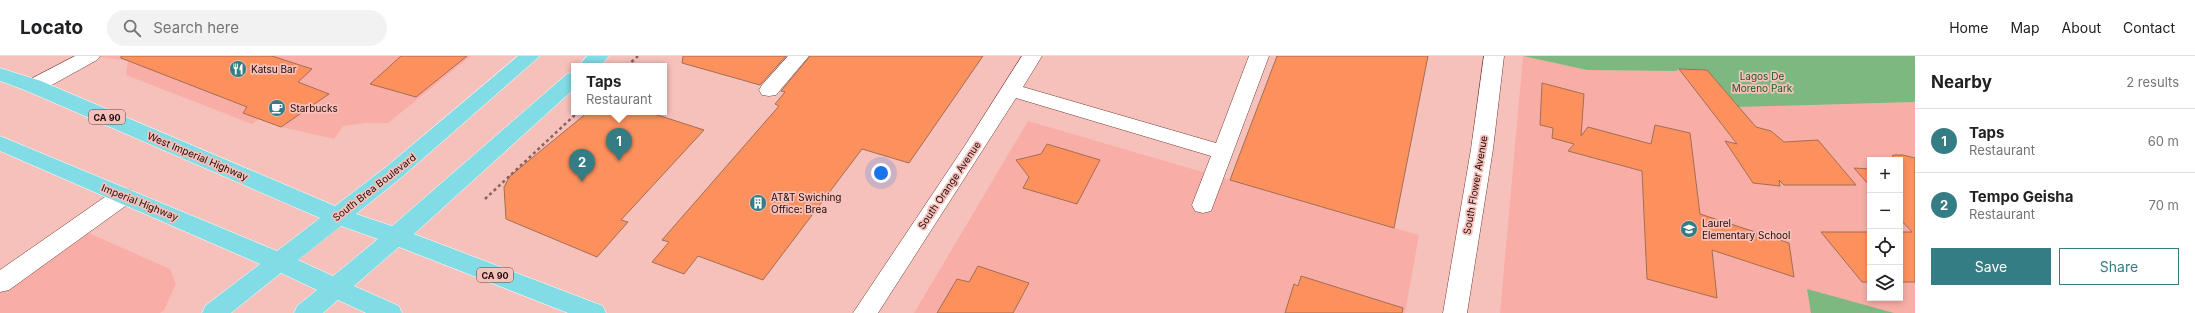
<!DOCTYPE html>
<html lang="en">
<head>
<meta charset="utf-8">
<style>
	:root { --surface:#fff; --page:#f2f2f2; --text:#202124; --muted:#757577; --line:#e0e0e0; --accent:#357d85 }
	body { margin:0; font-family:Inter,sans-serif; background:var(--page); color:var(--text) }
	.controls { position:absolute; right:12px; bottom:12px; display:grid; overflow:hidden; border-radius:0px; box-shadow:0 2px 6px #0003 }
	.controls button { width:36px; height:36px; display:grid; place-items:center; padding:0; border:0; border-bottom:1px solid var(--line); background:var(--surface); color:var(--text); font:20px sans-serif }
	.you { position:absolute; left:881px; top:117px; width:14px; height:14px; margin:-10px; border:3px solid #fff; border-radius:50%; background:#1a73e8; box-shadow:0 0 0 6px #1a73e833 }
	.badge { display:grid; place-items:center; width:26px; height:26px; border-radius:50%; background:var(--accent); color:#fff; font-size:13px; font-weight:700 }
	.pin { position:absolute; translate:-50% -33px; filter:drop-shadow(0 1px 2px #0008) }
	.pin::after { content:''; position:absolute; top:21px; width:14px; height:12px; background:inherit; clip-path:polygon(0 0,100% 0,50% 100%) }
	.popup { position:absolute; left:571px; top:7px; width:96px; height:52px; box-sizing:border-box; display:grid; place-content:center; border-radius:0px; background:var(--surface); filter:drop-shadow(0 1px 3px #0005); font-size:13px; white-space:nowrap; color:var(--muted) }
	.popup b { font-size:15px; color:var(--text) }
	.popup::after { content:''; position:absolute; left:50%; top:100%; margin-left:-8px; border:8px solid transparent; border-top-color:var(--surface) }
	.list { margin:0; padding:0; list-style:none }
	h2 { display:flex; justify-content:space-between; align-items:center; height:52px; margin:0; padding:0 16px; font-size:17px }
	h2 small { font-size:13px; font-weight:400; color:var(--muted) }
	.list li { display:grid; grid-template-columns:26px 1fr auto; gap:12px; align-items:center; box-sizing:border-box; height:64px; padding:0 16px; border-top:1px solid var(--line) }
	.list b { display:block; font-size:15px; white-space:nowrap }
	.list p { margin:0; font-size:13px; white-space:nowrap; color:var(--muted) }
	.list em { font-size:13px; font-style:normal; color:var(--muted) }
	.actions { display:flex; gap:8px; padding:12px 16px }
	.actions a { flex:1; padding:9px 0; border:1px solid var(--accent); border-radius:0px; text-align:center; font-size:14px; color:var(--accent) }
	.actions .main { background:var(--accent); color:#fff }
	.icon { flex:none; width:22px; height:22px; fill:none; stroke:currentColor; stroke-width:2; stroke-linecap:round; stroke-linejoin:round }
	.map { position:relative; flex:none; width:1915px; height:257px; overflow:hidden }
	header { display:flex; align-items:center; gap:24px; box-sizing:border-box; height:56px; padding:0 20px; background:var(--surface); border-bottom:1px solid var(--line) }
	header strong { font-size:19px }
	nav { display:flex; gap:22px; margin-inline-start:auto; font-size:14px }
	.search { width:280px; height:36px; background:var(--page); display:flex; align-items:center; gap:10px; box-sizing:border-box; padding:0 14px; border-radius:22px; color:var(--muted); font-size:15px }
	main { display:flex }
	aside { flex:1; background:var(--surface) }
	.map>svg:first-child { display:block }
	.built { fill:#f8aea7; fill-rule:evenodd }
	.green { fill:#7db880 }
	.building { fill:#fd915d; stroke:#a36d53 }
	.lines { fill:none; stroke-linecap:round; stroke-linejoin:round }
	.minor-casing { stroke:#713a36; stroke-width:1 }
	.major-casing { stroke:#fff; stroke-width:1 }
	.path { stroke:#86615d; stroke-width:2.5; stroke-dasharray:3 3; stroke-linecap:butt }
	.minor { fill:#fff; fill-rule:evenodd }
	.major { fill:#82dce5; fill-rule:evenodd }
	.labels { text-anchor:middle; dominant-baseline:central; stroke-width:3.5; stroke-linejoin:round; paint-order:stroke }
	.shield { fill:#f7c1bb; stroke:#61423e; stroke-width:1 }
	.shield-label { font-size:9px; font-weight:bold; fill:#210b09 }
	.poi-label { font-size:10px; fill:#210b09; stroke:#f7c1bb; text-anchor:start }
	.park-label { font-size:10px; fill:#1b5a24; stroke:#f7c1bb }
	.street-label { font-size:10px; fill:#210b09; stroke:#f7c1bb }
</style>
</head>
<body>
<header>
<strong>Locato</strong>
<div class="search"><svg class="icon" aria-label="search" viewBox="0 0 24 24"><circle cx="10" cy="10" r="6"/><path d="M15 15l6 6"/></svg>Search here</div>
<nav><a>Home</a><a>Map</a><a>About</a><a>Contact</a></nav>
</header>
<main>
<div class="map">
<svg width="1915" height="257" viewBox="0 0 1915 257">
	<rect width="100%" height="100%" fill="#f7c1bb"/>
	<!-- built -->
	<g class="built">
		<polygon points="95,0 471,0 388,67 366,67 343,70 334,83 281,71 259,63 252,68 126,19 128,5"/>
		<path d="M1523,0L1587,14L1676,15L1679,13L1707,14L1739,51L1915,46V257H1500ZM1870,104H1900V242H1870Z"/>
		<polygon points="1028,65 1419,179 1405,257 914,257"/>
		<polygon points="82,174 170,213 176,228 164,254 160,257 0,257 0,232"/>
	</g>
	<!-- green -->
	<g class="green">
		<polygon points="1523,0 1915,0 1915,46 1739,51 1707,14 1679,13 1676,15 1587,14"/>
		<polygon points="1807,233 1894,257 1811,257"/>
	</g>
	<!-- building -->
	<g class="building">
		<polygon points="121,0 272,0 312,13 298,26 329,38 281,71 243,57 247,51 121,2"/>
		<polygon points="401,0 467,0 416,41 370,28"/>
		<polygon points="683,0 786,0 760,29 682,7"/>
		<polygon points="810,0 983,0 909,107 862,93 763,224 698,200 684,218 652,206 669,186 662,184 779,50 775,48 785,36 781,35"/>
		<polygon points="1277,0 1428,0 1394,172 1230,124"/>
		<polygon points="1679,13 1707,14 1756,71 1771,75 1784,86 1818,84 1856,129 1784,129 1779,124 1780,130 1753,127 1725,85 1737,88"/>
		<polygon points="1542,27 1584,38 1581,80 1588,71 1651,88 1655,69 1690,77 1700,158 1789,187 1794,221 1712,194 1717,242 1647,223 1642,115 1568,95 1574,88 1552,82 1553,72 1540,69"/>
		<polygon points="588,56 648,56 704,74 621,164 628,166 597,201 506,163 504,131 510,120"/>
		<polygon points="1047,88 1100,104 1077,148 1023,132 1029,121 1016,104 1041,98"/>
		<polygon points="1893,99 1903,99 1915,102 1915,226 1900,226 1900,176 1912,176 1900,163 1900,104 1892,104"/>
		<polygon points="1854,112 1870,113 1870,130"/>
		<polygon points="1821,176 1870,176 1870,226 1862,226"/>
		<polygon points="978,210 1029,227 1013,257 937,257 957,223 969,226"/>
		<polygon points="1301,220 1403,252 1402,257 1285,257 1294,228 1298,230"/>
	</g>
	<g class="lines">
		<!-- minor casing -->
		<g class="minor-casing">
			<g id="minor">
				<polygon points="75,0 100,0 97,4 41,35 34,36 27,35 24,30 27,25"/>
				<polygon points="788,0 809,0 776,39 769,40 762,39 759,34 762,29"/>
				<polygon points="1022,0 1042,0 1023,31 1216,87 1249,0 1269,0 1211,155 1203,157 1195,155 1192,149 1211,100 1016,42 878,257 853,257 964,91"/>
				<polygon points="1484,0 1504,0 1493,93 1467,257 1443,257 1471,93"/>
				<polygon points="123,132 131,134 134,140 131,146 9,234 0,236 0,214 115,134"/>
			</g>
		</g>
		<!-- major casing -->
		<g class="major-casing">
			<g id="major">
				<path d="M518,0H540L402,121L356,158L392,170L567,18L574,16V33L414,178L603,250L606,257H568L399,191L354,230L399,250L402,257H366L338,244L323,257H294L297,250L317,234L281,217L231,257H202L205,250L260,208L0,95V80L277,195L320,162L27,35L0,25V12L41,25L335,150L386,111ZM341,170L378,183L333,220L298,204Z"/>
				<polygon points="587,0 609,0 600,10 578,10"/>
			</g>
		</g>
		<!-- path -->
		<g class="path">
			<polyline points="627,10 638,0"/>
			<polyline points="485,143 578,56"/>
		</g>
		<!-- minor -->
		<use href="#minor" class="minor"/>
		<!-- major -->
		<use href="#major" class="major"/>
	</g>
	<!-- icons -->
	<defs>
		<g id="restaurant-disc" transform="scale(0.9)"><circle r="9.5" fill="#357d85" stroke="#f7c1bb"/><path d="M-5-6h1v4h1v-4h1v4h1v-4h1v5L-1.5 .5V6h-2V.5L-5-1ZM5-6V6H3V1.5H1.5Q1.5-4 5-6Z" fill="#fff"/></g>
		<g id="cafe-disc" transform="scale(0.9)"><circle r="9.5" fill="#357d85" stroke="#f7c1bb"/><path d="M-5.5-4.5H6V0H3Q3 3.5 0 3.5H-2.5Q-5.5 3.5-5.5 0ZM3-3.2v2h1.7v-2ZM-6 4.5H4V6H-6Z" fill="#fff"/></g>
		<g id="building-disc" transform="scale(0.9)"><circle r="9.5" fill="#357d85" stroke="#f7c1bb"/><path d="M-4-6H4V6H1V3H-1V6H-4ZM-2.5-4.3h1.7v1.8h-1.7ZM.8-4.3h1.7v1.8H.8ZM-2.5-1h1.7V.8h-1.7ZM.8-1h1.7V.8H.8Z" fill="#fff"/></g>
		<g id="school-disc" transform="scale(0.9)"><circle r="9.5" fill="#357d85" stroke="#f7c1bb"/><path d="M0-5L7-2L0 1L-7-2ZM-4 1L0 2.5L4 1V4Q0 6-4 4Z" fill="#fff"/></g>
	</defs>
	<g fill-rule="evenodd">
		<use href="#restaurant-disc" x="238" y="13"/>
		<use href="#cafe-disc" x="277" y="52"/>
		<use href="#building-disc" x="758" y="147"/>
		<use href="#school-disc" x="1689" y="173"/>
	</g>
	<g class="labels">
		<!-- shield labels -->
		<g class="shield">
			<rect x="89" y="54" width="36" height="14" rx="3"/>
			<rect x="477" y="212" width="36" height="14" rx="3"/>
		</g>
		<g class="shield-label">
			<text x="107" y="61">CA 90</text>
			<text x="495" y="219">CA 90</text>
		</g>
		<!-- poi labels -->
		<g class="poi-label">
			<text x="251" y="13">Katsu Bar</text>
			<text x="290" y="52">Starbucks</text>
			<text x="771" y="141">AT&amp;T Swiching<tspan x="771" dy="12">Office: Brea</tspan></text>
			<text x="1702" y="167">Laurel<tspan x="1702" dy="12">Elementary School</tspan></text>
		</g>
		<!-- park labels -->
		<g class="park-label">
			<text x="1762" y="20">Lagos De<tspan x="1762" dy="12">Moreno Park</tspan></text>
		</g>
		<!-- street labels -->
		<g class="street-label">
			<text transform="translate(198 100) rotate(23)">West Imperial Highway</text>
			<text transform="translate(949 129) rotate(-56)">South Orange Avenue</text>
			<text transform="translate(1475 129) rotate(-80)">South Flower Avenue</text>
			<text transform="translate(374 131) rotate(-38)">South Brea Boulevard</text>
			<text transform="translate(140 146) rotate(22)">Imperial Highway</text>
		</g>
	</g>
</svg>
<div class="controls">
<button>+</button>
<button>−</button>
<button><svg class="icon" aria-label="locate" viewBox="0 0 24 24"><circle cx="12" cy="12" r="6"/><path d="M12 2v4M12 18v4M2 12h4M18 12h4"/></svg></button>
<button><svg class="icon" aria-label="layers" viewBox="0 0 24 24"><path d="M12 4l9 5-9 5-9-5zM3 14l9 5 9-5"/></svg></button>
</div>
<div class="you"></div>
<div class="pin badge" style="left:619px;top:105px">1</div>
<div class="popup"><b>Taps</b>Restaurant</div>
<div class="pin badge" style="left:582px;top:126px">2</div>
</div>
<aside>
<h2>Nearby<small>2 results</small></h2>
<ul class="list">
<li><span class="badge">1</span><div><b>Taps</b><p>Restaurant</p></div><em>60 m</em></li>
<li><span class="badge">2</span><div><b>Tempo Geisha</b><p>Restaurant</p></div><em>70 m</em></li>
</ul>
<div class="actions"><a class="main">Save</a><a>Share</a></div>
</aside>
</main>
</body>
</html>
